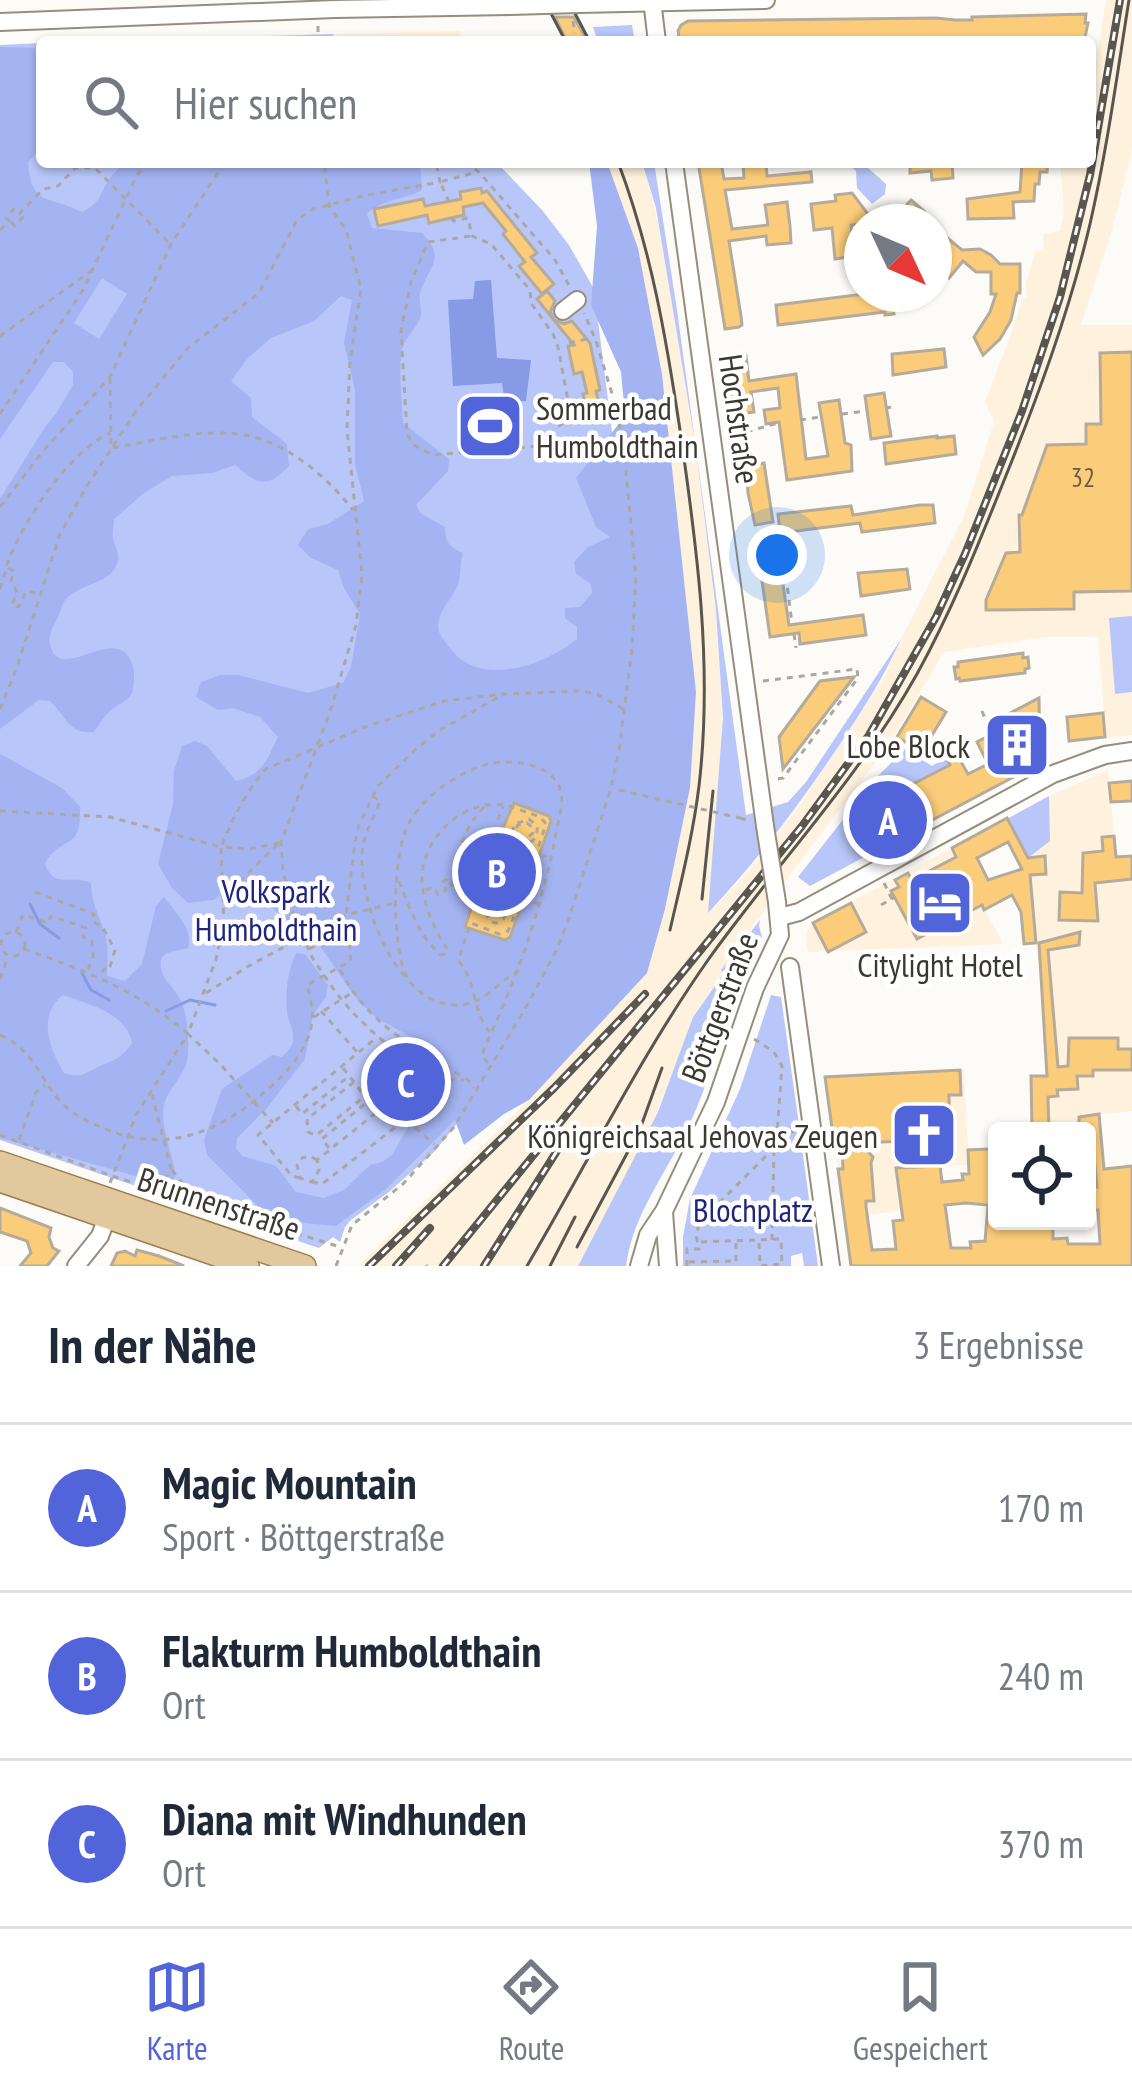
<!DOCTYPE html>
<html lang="de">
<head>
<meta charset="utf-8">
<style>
	:root { --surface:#fff; --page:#f2f2f3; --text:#1f2937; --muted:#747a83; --line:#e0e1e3; --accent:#5264da }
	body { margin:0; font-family:"PT Sans Narrow",sans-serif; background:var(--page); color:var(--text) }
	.controls { position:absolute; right:36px; bottom:36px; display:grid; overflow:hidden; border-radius:12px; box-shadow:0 3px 9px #0004 }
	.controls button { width:108px; height:108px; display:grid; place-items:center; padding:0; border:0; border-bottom:3px solid var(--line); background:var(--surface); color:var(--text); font:60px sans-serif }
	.compass { position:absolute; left:844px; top:204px; width:108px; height:108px; border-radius:50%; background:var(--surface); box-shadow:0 3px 9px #0004; rotate:134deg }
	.you { position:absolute; left:777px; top:555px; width:42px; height:42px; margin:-30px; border:9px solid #fff; border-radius:50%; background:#1a73e8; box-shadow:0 0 0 18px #1a73e833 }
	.badge { display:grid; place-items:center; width:78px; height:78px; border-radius:50%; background:var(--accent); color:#fff; font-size:39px; font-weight:700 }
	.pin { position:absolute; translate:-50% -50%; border:6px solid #fff; box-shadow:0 3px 12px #0006 }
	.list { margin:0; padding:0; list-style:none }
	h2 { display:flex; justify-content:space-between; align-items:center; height:156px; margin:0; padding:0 48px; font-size:51px }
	h2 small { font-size:39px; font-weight:400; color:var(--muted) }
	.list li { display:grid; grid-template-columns:78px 1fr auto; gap:36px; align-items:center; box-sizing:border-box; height:168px; padding:0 48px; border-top:3px solid var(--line) }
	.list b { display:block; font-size:45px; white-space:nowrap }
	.list p { margin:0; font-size:39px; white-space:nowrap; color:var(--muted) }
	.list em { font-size:39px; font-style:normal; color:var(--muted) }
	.icon { flex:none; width:66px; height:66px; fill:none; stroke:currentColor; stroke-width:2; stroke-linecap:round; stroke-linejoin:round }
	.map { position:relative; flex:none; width:1132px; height:1266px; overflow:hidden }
	.search { position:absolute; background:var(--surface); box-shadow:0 3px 9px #0004; left:36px; right:36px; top:36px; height:132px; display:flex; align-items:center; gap:30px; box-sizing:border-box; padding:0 42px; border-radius:12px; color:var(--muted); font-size:45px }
	.sheet { height:660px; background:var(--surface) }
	nav { display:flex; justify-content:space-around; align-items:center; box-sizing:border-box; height:168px; border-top:3px solid var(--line); background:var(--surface); font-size:33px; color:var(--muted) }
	nav a { display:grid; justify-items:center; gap:6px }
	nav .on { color:var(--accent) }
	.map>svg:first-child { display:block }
	.built { fill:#fef2de }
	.green { fill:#b8c6f9 }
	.forest { fill:#a4b4f2; fill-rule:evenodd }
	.water { fill:#889ae6 }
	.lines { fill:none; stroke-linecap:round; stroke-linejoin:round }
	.stream { stroke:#889ae6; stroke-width:3 }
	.building { fill:#fbcd7b; stroke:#b5ab9a; stroke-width:3; fill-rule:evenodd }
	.minor-casing { stroke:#978d7d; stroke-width:20 }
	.major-casing { stroke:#9b7f4c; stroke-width:24 }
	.path { stroke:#aba8a3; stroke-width:3; stroke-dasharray:6 6; stroke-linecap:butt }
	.minor { stroke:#fff; stroke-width:16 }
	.major { stroke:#e2c99d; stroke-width:21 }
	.tram { stroke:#59564f; stroke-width:3 }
	.rail-casing { stroke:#59564f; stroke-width:8 }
	.rail { stroke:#fff; stroke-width:3; stroke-dasharray:9; stroke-linecap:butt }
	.minor-bridge-casing { stroke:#978d7d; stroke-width:20; stroke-linecap:butt }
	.path-bridge { stroke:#aba8a3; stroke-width:3; stroke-dasharray:6 6; stroke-linecap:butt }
	.minor-bridge { stroke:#fff; stroke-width:16 }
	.labels { text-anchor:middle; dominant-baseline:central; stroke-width:9; stroke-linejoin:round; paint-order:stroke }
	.number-label { font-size:27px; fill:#6c5d44 }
	.poi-label { font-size:33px; fill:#3c3831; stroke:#fff; text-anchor:end }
	.street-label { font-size:33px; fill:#3c3831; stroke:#fff }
	.park-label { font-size:33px; fill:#20257b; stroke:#fff }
</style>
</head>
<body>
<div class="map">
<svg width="1132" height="1266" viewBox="0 0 1132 1266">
	<rect width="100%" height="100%" fill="#fdfbf8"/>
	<!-- built -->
	<g class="built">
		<polygon points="1106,0 1132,0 1132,150 1111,233 1081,325 1132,325 1132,735 1106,738 1098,637 1046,637 944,652 890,743 792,872 722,969 724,972 693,1016 674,1072 640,1150 577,1266 358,1266 529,1100 552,1073 665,909 690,788 696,692 662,374 638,248 607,162 642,162 648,182 660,230 695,442 716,610 723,718 710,912 748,872 799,806 884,678 901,639 964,516 994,422 985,402 1015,323 1022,299 1026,298 1026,284 1035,252 1044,251 1043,234 1060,231 1064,212 1060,162 1090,162 1090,100"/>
		<polygon points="461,31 459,42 333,42 333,34"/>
		<polygon points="1108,770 1116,856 1132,856 1132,1111 1080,1117 1079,1131 1049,1131 1047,1056 1028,858 1050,841 1049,796"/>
		<polygon points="952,848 1003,944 808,952 806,935 812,922"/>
		<polygon points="964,1069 969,1165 897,1168 902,1210 845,1218 825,1077"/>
	</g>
	<!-- green -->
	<g class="green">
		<polygon points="632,25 635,42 598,42 593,27"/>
		<polygon points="333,34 333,42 89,42 303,35"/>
		<polygon points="42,43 42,162 496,162 542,210 569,245 594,289 626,543 543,1017 435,1151 390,1191 351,1220 345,1227 340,1242 333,1237 319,1248 0,1140 0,45"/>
		<path d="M642,162H654L677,310L746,815L788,802L806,782L901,639C884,677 863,709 840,744C800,804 758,860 708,913L723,718L716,610L695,442L656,208Z"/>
		<polygon points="851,164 867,167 886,184 885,194 872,204 857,188 856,171 849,165"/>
		<polygon points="1132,616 1132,692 1115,694 1109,618"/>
		<polygon points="905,749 932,766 946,758 969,801 810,886 798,877 874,780"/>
		<polygon points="1049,796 1050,841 1028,858 1007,819"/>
		<path d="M760,920L759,926L762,937C731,995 718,1061 691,1121C669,1170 633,1212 626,1266H578L658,1112L693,1017L724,973L721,970Z"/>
		<polygon points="771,995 781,997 799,1125 807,1125 808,1128 800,1130 800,1134 808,1133 809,1138 801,1140 818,1266 804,1266 802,1253 791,1256 791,1266 683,1266 683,1237 690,1199 740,1089"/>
	</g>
	<!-- forest -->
	<g class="forest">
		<path d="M0,47L42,48V148L28,162C31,208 50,195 82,212C97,205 99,198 106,184C110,176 119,169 124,162H420L422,190C404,200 381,199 367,214L372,228L422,233C447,259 429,265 420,293C418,303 424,311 419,321C412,334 403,339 401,355C399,377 402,401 403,423L449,459L448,471L416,505L420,513L445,527C445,542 449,547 463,553C460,562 461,571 459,581C455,598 434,612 439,632C440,634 448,647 450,648C480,689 545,665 577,639V627L565,618V608L580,607L592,593L591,584L576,574L574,562L588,547L610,537L596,527L576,478L625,416L621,372L591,305L597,226L589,162H607L638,248L662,374L696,692L690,788L665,909L647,973L529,1100L504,1114L464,1145L455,1120L386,1189L336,1226L304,1223L260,1208L207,1155L204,1140L222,1089L272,1055L282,1057C286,1052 292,1048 293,1041C295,1031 288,1021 287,1012C285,992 288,970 296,953L305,954L328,985L326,997L313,1015L305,1059L267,1108L237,1138L236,1148L242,1156L276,1166L296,1192L324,1198L344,1190L370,1165L382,1162L392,1155L424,1100L427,1087L420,1055L439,1052L378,1019L358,1001L315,939L288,921L248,887L237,886L213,900L188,903L172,888L158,864L173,804L174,771L182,746L195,741L207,746L236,781C264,774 266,761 278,737L260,717L233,708L218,710L196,697L201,682L221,675H239L308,693L343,683L351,667L360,614L344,588L338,570L311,558L298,545L308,529L328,524L364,501L355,464V390L344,343L352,300L341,296L314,321L271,338L248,358L231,381L251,398L252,417L287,444L289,466C267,490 257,484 235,465L212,473L172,476L144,493L114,519C114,526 112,532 113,538C115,548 121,554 117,564C110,584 78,584 65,600C62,605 60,612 58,617C54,625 48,635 50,644C59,688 118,618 133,666C135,671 134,687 132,693C128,701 117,705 111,710C104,716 99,725 94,732C69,735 66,716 50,701L39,700L0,729V499L43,430L57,412L73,385V372L64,362H53L0,439ZM102,278L127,294L99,339L74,323ZM514,804L549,816L551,821L539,856L534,858L525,856L511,894L520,898L522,902L510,937L505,940L465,927L475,896L473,885L477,854L471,851L477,836L485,831L497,840Z"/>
		<path d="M0,754L62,788L80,807C81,853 65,832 45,863C53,890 72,874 91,883C91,901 99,916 105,933C109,946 107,962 107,976L125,981L142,964L156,906L164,897C175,912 194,929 188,948L167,953L161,958C158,979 171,982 180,999C187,1011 189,1039 188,1054C187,1075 169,1086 164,1105C159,1127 175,1155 175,1179L168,1185L0,1138ZM63,995C88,1004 127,1013 132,1043C119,1061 115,1059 96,1068C82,1075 80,1078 64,1073C49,1048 37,1015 63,995Z"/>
	</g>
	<!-- water -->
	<polygon class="water" points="491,280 497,358 531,360 526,401 505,402 502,383 453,386 448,300 473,299 475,281"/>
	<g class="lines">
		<!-- stream -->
		<g class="stream">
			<polyline points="30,904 40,924 59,938"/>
			<polyline points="82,973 91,990 109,1000"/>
			<polyline points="166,1011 190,1000 215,1005"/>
		</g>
	</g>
	<!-- building -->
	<g class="building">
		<polygon points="1086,14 1085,23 1088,23 1084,42 1006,42 983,38 919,42 680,42 678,31 681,25 688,21 936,18 955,20 972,20 972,17"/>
		<polygon points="555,17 574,17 588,42 567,42"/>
		<polygon points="698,162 721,162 724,179 744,178 743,164 746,162 766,162 767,176 811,172 812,182 725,190 732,229 768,225 765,205 787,202 790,226 791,243 767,245 766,236 729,241 741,316 742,325 739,327 725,329"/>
		<polygon points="910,162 952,162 953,178 932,180 931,171 910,173"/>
		<polygon points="1022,162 1048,162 1047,172 1040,172 1039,184 1035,184 1034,201 1013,202 1014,218 968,219 967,199 1020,192"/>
		<polygon points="481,188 482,193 487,191 537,253 531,257 554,284 542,294 519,266 525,262 503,234 506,231 483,203 463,207 464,215 429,223 427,215 378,226 374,209 423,199 425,206 461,199 460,192"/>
		<polygon points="852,193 874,222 851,225 855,256 835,259 832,228 814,230 811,204 836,201 835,195"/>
		<polygon points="911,200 924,211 920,215 928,222 891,222"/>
		<polygon points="934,227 962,250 980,249 991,255 1000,264 1020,264 1020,293 1017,293 1011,320 1000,339 983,355 974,337 990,312 996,294 991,294 991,272 976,272 963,261 949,278 934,265"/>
		<polygon points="547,291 555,301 550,312 554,320 564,324 572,321 590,343 600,390 596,391 599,404 586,407 583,394 587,393 582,372 574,374 568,346 574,345 537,299"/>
		<polygon points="864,294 891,294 894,314 885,315 885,312 778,325 776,305"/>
		<polygon points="944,349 946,367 893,375 892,354"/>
		<polygon points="1132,352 1132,591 1074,592 1074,609 986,610 986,600 1006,553 1020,552 1019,515 1022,515 1047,445 1086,444 1086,424 1101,424 1100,353"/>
		<polygon points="746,356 749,381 796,374 806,459 828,456 819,403 839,400 845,443 851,445 852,471 787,480 779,422 766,424 764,410 780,408 778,388 751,392 754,412 733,415 726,359"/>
		<polygon points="884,393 891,436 871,439 865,396"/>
		<polygon points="937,436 937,438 954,436 956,454 886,464 884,443"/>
		<polygon points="764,463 773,522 755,525 748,493 746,466"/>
		<polygon points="920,505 933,505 935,523 862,532 860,523 780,533 778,514 851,506 853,515"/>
		<polygon points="780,564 789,625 863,615 866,635 800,644 799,633 770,637 760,567"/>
		<polygon points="907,569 910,589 861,596 858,573"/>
		<polygon points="1023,653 1023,658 1028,657 1029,668 1025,669 1025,673 960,681 959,678 956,679 954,667 958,667 958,662"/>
		<polygon points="854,677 783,769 779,737 820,681"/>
		<polygon points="921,697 946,712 922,752 897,737"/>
		<polygon points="1039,698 1040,763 904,835 901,830 896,832 887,816 892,814 884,799 950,765 946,758 956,753 968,774 988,764 977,742 994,733 989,724"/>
		<polygon points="1103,713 1105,737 1069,741 1067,717"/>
		<polygon points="1132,781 1132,801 1111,802 1109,783"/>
		<polygon points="514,803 549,816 551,821 539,856 534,858 525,856 511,894 520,898 523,902 510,937 505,940 465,927 475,896 473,866 477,854 471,852 477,836 485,831 497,841"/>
		<path d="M1007,818L1028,858L1045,856L1046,874L1030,875L1036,943L1024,944L1021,912L1012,895L984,910L982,905L917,939L891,891L899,887L895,880L908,873L912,880L956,857L952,848ZM1008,842L1022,869L988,880L977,858Z"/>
		<polygon points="1114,836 1116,857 1132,856 1132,879 1095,883 1098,921 1059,920 1060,892 1082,893 1083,853 1103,851 1102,837"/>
		<polygon points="851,903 866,932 828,952 813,923"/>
		<polygon points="1080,932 1079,945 1048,950 1058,1067 1068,1066 1069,1038 1118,1038 1118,1049 1132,1049 1132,1070 1093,1070 1093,1076 1077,1076 1078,1089 1057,1090 1058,1096 1048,1097 1049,1131 1032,1131 1031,1076 1047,1076 1039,943"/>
		<path d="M960,1070L961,1095H949L950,1139L859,1143L873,1157L871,1163L874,1201H866V1207L872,1250L896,1249L893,1221L903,1220L896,1168L940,1166L942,1182L963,1180L962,1174H969L968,1150L988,1149H997V1221H1053V1239L1067,1238L1068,1244H1100L1098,1210H1087V1187H1097L1091,1125L1079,1126V1117L1099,1114L1104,1169L1132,1166V1266H851L838,1169H843L842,1144L834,1143L825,1077ZM966,1203L988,1205L985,1241L970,1242L971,1248H951L945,1205Z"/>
		<polygon points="0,1208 51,1228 49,1237 53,1248 59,1251 47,1266 20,1266 31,1253 27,1241 0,1232"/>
		<polygon points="137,1250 159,1256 184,1266 111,1266 117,1253 125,1251 135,1256"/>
	</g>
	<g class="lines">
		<!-- minor casing -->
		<g class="minor-casing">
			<g id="minor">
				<polyline points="652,0 657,42"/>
				<polyline points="579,4 766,0"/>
				<polyline points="0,22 335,9 510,6"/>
				<polyline points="674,162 765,826"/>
				<polyline points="563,311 577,300"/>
				<polyline points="780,917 799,912 1053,774 1105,755 1132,751"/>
				<polyline points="790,967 831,1266"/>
				<polyline points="664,1212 668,1266"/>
				<polyline points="76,1266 100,1236 107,1217"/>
				<polyline points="639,1266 648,1235 664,1211 716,1102 755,988 780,935 777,902"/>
			</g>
		</g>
		<!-- major casing -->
		<g class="major-casing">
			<g id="major">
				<polyline points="0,1162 305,1266"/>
				<polyline points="0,1181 248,1266"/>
			</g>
		</g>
		<!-- path -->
		<g class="path">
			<polyline points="573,21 575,33"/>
			<polyline points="318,26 318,42"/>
			<polyline points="933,41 933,42"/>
			<polyline points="465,162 479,172 555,260 571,289"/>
			<polyline points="449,202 440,182 477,172"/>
			<polyline points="452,218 453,221 468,218 472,236 491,244 530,290 531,303 553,334 558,347 571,417 555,429 540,446 432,455 412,444 407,433 401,331 411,282 428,242 472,236"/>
			<polyline points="11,222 15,226 23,217 21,215"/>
			<polyline points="0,230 9,221 6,218 14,209 19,214 38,194 44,189 58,186 75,168 95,168 169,243"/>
			<polyline points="0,336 94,269"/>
			<polyline points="569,343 591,338"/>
			<path d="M110,378L111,448C154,441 201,428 244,435C287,442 327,477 353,510"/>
			<polyline points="464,405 476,403"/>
			<polyline points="887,408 891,407"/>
			<polyline points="0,414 83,290 137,175 150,162"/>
			<polyline points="842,414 866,411"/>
			<polyline points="573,419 576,422 601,420"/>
			<polyline points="517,420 518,446"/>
			<polyline points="800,420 820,417"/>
			<polyline points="471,422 472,450"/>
			<polyline points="735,435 778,423"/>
			<polyline points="0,507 44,450 110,377 171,244 225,162"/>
			<polyline points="8,568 14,571 11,581 17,592 12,605 19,607 26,591 37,593"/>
			<polyline points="786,576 792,624"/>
			<path d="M0,589C4,576 7,563 12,552C30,512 70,452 110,433"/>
			<polyline points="794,634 796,648"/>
			<polyline points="763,681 857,669 858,678 783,778 775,779"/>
			<polyline points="0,709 17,667 60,534 85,489 136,411 188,348 259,293 297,220 313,209 362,196 440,182 436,162"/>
			<polyline points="982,711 991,734"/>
			<path d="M372,796L380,801C375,815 366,831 363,845C356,880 380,953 406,977"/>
			<path d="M484,807C463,829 451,860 462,889L478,887L488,858L505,846L519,851L511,873L514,874"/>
			<path d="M0,811L110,817L221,847C232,820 246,791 266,769L365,727L444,701L504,694L582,691L597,694L623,709"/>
			<polyline points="740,818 751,821"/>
			<polyline points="498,820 503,806"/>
			<polyline points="856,827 872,811 887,805"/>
			<polyline points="510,838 518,825 527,823 532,827 533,833 524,841"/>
			<polyline points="483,841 480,850 487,856"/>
			<path d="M399,881C410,909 418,935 441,955L446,954L447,949C434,929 422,903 422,878C422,838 464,798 505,805C511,806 517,809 523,811C534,815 540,815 546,824L538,848L530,852L524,851L507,896L512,898L517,910L508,931L499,934L471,923L458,960C477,981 472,1013 490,1032"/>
			<polyline points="884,883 892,899"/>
			<path d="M480,888L489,891L515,824L529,819L537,826C538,837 534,843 523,844"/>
			<polyline points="426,890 434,887 438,895 446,890 442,882 449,878 452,886 457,883"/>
			<polyline points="35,892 94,914 93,922 102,926 115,950 109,970 104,969 101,975"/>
			<polyline points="226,902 241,880 279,843"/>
			<polyline points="539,904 530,901 524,891 533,864 544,856 549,857"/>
			<circle cx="496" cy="914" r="9"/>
			<polyline points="881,905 895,897"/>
			<polyline points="487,912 482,910 489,891 502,896 510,874"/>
			<polyline points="16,932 23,915 48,923 51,916 86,928 83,937 92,941 93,956 88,970"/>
			<circle cx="13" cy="944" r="12"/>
			<path d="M24,949C86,971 137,990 188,1034L216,959L224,924L221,847L250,849L279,843"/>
			<polyline points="309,949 326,941 330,924 346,915 395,903"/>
			<path d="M340,970C371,1028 415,1047 468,1080L474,1088"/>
			<polyline points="0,979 8,957"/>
			<polyline points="206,993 252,964 301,938"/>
			<polyline points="321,1011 358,1053"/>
			<polyline points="314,1017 350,994"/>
			<path d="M0,1035C34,1050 38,1076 61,1102C74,1116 91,1123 108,1130C168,1154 222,1131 268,1089C288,1072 309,1048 312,1021C314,1009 309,996 307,985L351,961L346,915L355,842L359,825L378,786L416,749L440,730L504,694"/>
			<polyline points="754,1039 774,1052 782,1066 777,1134 798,1131"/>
			<path d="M397,1054C373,1095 405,1119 434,1144"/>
			<path d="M488,1063L482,1056L484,1049C517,977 541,912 556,834C558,820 565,802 560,789C551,762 510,759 488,764C457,773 425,795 409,823C392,851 390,955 410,982C421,996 441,1006 458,1005C485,1004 498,981 520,970"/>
			<polyline points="343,1068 377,1112 392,1100"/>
			<polyline points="425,1080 464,1080"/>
			<polyline points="354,1082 307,1119 308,1132 315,1135 319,1133 365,1096"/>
			<polyline points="152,1094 171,1169 161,1187"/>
			<polyline points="296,1106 302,1114 348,1077"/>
			<polyline points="0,1135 112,1176 340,1247"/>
			<polyline points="19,1140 36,1092 45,1085"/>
			<polyline points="329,1148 322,1139 366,1103"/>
			<polyline points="317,1160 310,1156 302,1158 297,1165 300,1178 312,1182 319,1170 317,1160 377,1112"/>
			<polyline points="172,1170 196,1201"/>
			<polyline points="300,1178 292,1176 258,1135 376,1038"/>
			<polyline points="312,1182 322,1184 406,1119 420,1099 424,1087 416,1066 378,1037 354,1014 337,994 313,959 295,919 283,871 281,842 330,712 356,625 362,575 347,429 350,361 361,289 346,230 329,206 324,162"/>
			<polyline points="110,1183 136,1115 188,1034 219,1063 273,1123"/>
			<polyline points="772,1240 774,1149"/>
			<polyline points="701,1242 781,1239 782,1264 760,1266"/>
			<polyline points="736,1243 736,1266"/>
			<polyline points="759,1243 760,1263"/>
			<polyline points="689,1262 736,1261"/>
			<polyline points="426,1265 427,1266"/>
			<polyline points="336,1266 352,1225 403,1184 454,1127 525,1009 556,951 568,921 611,788 619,750 632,649 636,577 624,451 617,410 596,341 584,313"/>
			<polyline points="687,1266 687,1249 699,1249 696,1235 700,1222 775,1147 777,1134"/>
		</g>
		<!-- minor -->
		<use href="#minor" class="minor"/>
		<!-- major -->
		<use href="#major" class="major"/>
		<!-- tram -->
		<g class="tram">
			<polyline points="544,0 566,42"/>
			<polyline points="568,0 590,42"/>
			<path d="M618,162C651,249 666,337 680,430C697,548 713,666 699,786C693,835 681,882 670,930"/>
			<polyline points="702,899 713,791"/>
			<polyline points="577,1247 640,1129 662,1068"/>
			<path d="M527,1266C587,1164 640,1057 708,960C778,862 857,781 917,674C951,612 977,548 1003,483C1037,399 1069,313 1090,224C1107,150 1117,75 1129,0"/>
			<polyline points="550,1266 575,1217"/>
		</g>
		<!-- rail casing -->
		<g class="rail-casing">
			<g id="rail">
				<polyline points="369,1266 554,1088 645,994"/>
				<polyline points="396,1266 430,1228"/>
				<polyline points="443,1266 802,826 869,735 936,617 965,554 1022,411 1060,297 1090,175 1120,0"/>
				<polyline points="484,1266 562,1143"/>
			</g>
		</g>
		<!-- rail -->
		<use href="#rail" class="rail"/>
		<!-- minor-bridge casing -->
		<g class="minor-bridge-casing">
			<g id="minor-bridge">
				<polyline points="510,6 579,4"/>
				<polyline points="765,826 777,902"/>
			</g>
		</g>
		<!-- path-bridge -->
		<polyline class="path-bridge" points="619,790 740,818"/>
		<!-- minor-bridge -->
		<use href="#minor-bridge" class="minor-bridge"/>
	</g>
	<!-- icons -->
	<defs>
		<g id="stadium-square" transform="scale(3.45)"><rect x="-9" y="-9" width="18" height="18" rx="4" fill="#5264da" stroke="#fff"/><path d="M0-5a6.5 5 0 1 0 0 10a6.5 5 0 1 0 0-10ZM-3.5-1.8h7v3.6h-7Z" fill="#fff"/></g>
		<g id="building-square" transform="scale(3.45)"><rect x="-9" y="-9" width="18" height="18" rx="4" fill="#5264da" stroke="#fff"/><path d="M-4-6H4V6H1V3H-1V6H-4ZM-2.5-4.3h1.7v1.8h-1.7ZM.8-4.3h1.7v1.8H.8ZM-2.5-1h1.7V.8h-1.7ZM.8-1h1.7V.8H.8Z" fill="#fff"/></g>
		<g id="hotel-square" transform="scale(3.45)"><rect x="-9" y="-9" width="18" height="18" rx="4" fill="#5264da" stroke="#fff"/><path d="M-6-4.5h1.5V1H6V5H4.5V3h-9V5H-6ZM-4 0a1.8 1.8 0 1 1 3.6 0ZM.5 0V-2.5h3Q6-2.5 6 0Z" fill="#fff"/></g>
		<g id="church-square" transform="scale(3.45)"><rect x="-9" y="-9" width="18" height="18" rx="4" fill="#5264da" stroke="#fff"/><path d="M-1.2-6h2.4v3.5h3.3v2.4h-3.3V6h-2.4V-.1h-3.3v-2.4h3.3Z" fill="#fff"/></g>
	</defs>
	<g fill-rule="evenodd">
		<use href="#stadium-square" x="490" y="426"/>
		<use href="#building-square" x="1017" y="745"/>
		<use href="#hotel-square" x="940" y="903"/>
		<use href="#church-square" x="924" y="1135"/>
	</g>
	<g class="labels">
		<!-- number labels -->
		<g class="number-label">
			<text x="1083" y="477">32</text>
		</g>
		<!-- poi labels -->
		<g class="poi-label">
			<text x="536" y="407" text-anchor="start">Sommerbad<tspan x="536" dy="38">Humboldthain</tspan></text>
			<text x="970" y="745">Lobe Block</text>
			<text x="940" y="964" text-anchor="middle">Citylight Hotel</text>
			<text x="878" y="1135">Königreichsaal Jehovas Zeugen</text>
		</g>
		<!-- street labels -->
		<g class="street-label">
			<text transform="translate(740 419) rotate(82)">Hochstraße</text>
			<text transform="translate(719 1007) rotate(-69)">Böttgerstraße</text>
			<text transform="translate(219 1203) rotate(18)">Brunnenstraße</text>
		</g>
		<!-- park labels -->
		<g class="park-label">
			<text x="276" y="890">Volkspark<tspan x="276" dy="38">Humboldthain</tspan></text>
			<text x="753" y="1209">Blochplatz</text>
		</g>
	</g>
</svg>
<div class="controls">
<button><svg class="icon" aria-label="locate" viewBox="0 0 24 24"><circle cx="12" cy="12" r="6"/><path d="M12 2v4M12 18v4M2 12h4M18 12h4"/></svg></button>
</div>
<svg class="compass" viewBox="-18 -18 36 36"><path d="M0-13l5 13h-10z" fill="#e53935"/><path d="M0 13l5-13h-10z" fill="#747a83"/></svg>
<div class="you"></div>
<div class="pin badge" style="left:888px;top:820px">A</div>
<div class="pin badge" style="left:497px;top:872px">B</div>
<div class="pin badge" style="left:406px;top:1082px">C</div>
<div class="search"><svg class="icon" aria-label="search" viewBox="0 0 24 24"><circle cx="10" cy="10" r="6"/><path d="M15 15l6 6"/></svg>Hier suchen</div>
</div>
<section class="sheet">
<h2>In der Nähe<small>3 Ergebnisse</small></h2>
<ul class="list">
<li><span class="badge">A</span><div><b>Magic Mountain</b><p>Sport · Böttgerstraße</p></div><em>170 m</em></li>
<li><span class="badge">B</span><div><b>Flakturm Humboldthain</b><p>Ort</p></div><em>240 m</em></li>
<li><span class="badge">C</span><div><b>Diana mit Windhunden</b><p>Ort</p></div><em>370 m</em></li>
</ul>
</section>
<nav>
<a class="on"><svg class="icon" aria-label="map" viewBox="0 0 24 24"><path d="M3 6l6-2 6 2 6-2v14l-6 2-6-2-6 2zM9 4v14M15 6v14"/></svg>Karte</a>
<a><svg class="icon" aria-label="directions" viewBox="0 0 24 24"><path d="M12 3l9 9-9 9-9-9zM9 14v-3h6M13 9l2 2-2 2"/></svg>Route</a>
<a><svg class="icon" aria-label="saved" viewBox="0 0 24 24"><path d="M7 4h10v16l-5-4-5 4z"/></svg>Gespeichert</a>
</nav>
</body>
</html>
